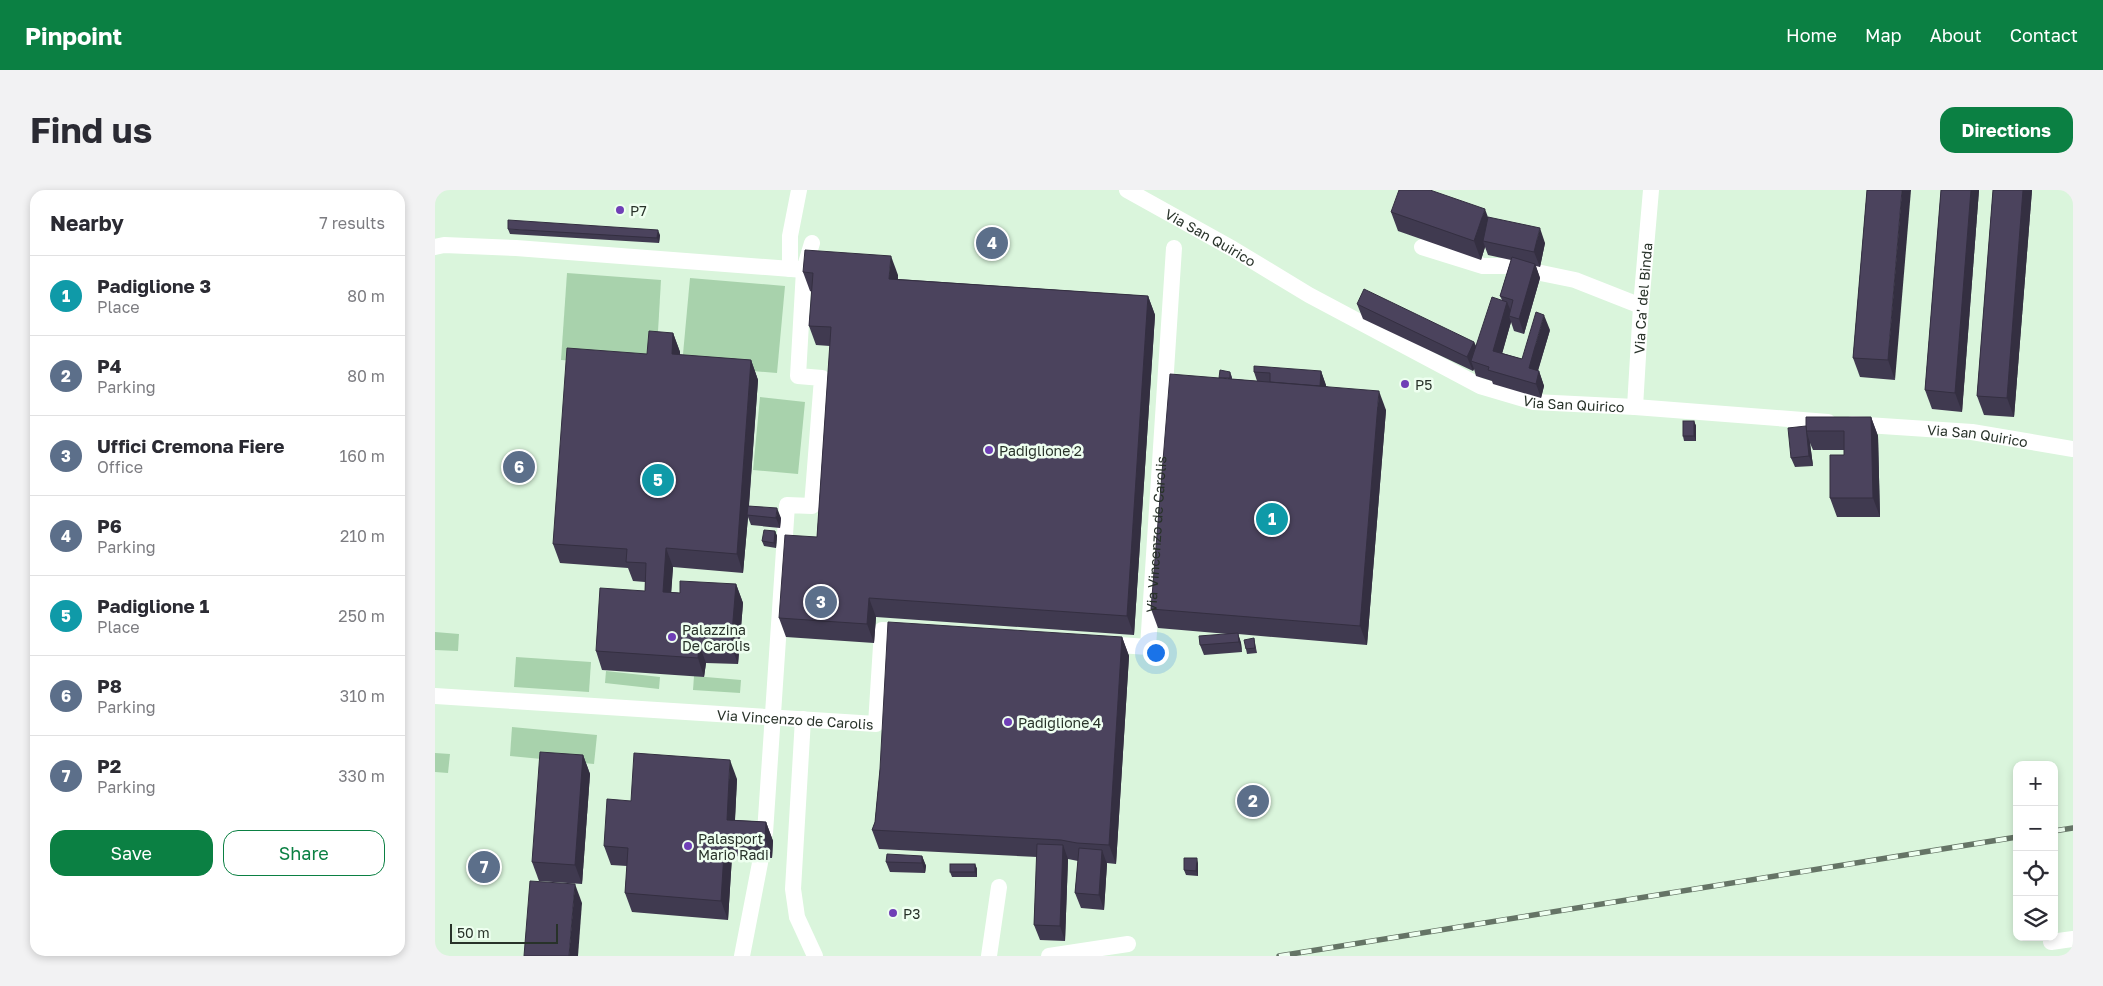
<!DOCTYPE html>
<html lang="en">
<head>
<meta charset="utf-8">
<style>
	:root { --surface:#fff; --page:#f2f2f3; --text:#2b2b33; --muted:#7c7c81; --line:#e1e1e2; --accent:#0b8043 }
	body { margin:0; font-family:"Golos Text",sans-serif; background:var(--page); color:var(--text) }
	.controls { position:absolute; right:15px; bottom:15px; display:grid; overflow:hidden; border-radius:10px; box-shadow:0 2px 8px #0003 }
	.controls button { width:45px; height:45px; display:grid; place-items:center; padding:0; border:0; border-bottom:1px solid var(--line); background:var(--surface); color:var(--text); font:25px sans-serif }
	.scale { position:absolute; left:15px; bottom:12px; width:108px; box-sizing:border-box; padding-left:5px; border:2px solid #283229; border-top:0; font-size:14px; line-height:18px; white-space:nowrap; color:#283229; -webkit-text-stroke:4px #eefff0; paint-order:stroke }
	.you { position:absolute; left:720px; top:462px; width:18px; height:18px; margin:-12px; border:4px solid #fff; border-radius:50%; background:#1a73e8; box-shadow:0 0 0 8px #1a73e833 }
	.badge { display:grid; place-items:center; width:32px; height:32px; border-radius:50%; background:var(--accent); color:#fff; font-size:16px; font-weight:700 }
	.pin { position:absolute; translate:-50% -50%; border:2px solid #fff; box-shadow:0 1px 5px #0006 }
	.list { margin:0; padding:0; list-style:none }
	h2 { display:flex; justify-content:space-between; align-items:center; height:65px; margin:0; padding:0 20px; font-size:21px }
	h2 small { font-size:16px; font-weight:400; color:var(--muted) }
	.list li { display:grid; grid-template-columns:32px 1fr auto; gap:15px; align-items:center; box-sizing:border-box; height:80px; padding:0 20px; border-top:1px solid var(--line) }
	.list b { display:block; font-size:19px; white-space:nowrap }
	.list p { margin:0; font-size:16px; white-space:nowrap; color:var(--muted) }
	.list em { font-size:16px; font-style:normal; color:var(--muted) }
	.actions { display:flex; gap:10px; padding:15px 20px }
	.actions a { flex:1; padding:11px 0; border:1px solid var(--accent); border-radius:15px; text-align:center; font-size:18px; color:var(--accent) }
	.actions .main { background:var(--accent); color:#fff }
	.icon { flex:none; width:28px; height:28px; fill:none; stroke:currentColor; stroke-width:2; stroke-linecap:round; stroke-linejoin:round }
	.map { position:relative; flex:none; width:1638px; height:766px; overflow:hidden; border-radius:15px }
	header { display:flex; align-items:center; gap:30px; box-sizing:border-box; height:70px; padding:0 25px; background:var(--accent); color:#fff }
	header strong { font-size:24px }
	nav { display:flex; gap:28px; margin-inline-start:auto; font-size:18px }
	.intro { display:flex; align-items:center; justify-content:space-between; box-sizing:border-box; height:120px; padding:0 30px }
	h1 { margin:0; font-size:35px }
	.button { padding:12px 22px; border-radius:15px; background:var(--accent); color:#fff; font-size:18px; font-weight:700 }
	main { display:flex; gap:30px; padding:0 30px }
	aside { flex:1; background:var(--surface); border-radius:15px; box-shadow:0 2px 8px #0003 }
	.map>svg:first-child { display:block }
	.green { fill:#a8d2ac }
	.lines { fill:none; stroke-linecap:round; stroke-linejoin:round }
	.minor { stroke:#fff; stroke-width:16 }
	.rail-casing { stroke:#657466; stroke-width:5.5 }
	.rail { stroke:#eefff0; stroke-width:4; stroke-dasharray:11; stroke-linecap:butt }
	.wall { fill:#403a50 }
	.shaded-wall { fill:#342f41 }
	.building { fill:#4b435d; stroke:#342f41 }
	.poi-dot { fill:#6f3fb6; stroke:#eefff0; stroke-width:2 }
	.labels { text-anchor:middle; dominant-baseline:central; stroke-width:5; stroke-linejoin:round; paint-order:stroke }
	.poi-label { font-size:14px; fill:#283229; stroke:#eefff0; text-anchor:start }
	.street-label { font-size:14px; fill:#283229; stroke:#eefff0 }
</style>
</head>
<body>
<header>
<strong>Pinpoint</strong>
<nav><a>Home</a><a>Map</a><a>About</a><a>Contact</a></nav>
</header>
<div class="intro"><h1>Find us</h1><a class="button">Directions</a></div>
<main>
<aside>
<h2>Nearby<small>7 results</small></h2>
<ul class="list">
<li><span class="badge" style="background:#0f9aa8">1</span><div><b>Padiglione 3</b><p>Place</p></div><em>80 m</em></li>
<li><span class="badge" style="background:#5c6f8a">2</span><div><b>P4</b><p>Parking</p></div><em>80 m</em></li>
<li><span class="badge" style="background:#5c6f8a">3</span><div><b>Uffici Cremona Fiere</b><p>Office</p></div><em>160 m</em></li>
<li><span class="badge" style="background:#5c6f8a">4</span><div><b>P6</b><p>Parking</p></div><em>210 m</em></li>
<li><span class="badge" style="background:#0f9aa8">5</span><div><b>Padiglione 1</b><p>Place</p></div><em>250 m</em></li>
<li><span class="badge" style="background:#5c6f8a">6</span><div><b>P8</b><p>Parking</p></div><em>310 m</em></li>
<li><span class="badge" style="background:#5c6f8a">7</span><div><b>P2</b><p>Parking</p></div><em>330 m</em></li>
</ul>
<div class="actions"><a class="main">Save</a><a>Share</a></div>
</aside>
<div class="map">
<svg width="1638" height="766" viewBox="0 0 1638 766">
	<rect width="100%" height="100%" fill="#daf5dc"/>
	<!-- green -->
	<g class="green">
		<polygon points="132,83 226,90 221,176 126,170"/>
		<polygon points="255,88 350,96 342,183 247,175"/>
		<polygon points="325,207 370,212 363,284 318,280"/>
		<polygon points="0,442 24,444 23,461 0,460"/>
		<polygon points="81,467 156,472 154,502 79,497"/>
		<polygon points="171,481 225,487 224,499 170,493"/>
		<polygon points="259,486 306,490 305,503 258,500"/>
		<polygon points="77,537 162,545 159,574 75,566"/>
		<polygon points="0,563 15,564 13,583 0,582"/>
	</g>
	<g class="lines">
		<!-- minor -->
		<g class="minor">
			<path id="s1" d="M692,0L798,59L874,105L1045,196L1099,212L1200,217L1393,232"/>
			<polyline points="0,57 9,55 81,58 369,80 377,53"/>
			<polyline points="987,57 1048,76 1072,76 1140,90 1206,116"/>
			<polyline points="355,79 355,46 364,0"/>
			<path id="s2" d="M1200,217L1206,116L1216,0"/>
			<path id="s3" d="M1417,234L1537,242L1638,259"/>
			<path id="s4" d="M670,454L713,457L739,58"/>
			<path id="s5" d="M0,506L441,534L447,440L473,441"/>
			<polyline points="368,529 358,699 362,727 380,766"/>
			<polyline points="330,643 352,315 377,316 387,188 363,186 369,80"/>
			<polyline points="1616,752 1638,749"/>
			<polyline points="307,766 325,673"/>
			<polyline points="554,766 564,697"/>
			<polyline points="614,766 693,754"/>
		</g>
		<!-- rail casing -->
		<g class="rail-casing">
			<g id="rail">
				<polyline points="1619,641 1638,638"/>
				<polyline points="844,766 1582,647"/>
			</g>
		</g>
		<!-- rail -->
		<use href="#rail" class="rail"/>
	</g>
	<!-- wall -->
	<g class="wall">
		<polygon points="1432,0 1460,190 1425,187 1418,168"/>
		<polygon points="1506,0 1544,0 1527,222 1497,219 1490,200"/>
		<polygon points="1558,0 1597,0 1579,227 1549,225 1542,206"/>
		<polygon points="956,22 1053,27 1110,53 1105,77 1101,76 1105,88 1089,144 1079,141 1076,132 1067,163 1087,169 1115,140 1103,181 1104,181 1109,196 1106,208 1058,194 1057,191 1041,186 1039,179 1038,181 928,129 922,114 1039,152 1041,156 1067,110 1065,106 1076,70 1053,65 1050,57 1046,70 963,41"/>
		<polygon points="73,39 225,45 224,53 75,44"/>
		<polygon points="368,82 463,85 463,89 713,106 720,125 699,445 441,427 439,453 351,447 344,428 382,347 395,156 381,155 374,136 377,102 375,101"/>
		<polygon points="238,143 245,162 245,165 316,170 323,190 314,316 346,328 345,338 316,335 313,327 308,383 238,377 236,402 245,403 301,394 308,413 303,474 271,473 269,487 167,480 161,461 210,401 210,392 198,391 193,378 125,373 118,354 212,164"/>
		<polygon points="886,181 891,196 951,220 932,455 803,444 806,453 807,462 769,465 765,455 793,444 723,438 716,419 795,182 797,187 797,189 822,191 819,182"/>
		<polygon points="1436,227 1443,246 1445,327 1402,327 1395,308 1409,265 1409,260 1378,260 1375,253 1378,276 1360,277 1356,268 1371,236"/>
		<polygon points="1259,231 1261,236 1261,251 1249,251 1248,246"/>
		<polygon points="340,341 342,346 341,358 329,356 327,351"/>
		<polygon points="687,447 694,466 681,674 672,673 669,720 646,718 640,703 643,671 633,669 630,751 605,750 599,735 602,667 444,659 437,640 440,632 445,579"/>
		<polygon points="819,448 822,463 812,464 811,459"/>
		<polygon points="148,565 155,584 147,694 104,691 97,672"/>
		<polygon points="302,589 300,630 331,632 338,651 337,668 297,666 293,730 197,722 190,703 192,676 176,675 169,656 196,611"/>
		<polygon points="487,666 491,676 490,683 455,682 451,672"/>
		<polygon points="763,673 763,686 751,685 749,680"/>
		<polygon points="540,674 542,679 542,687 517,687 515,682"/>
		<polygon points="1596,747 1609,747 1597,749"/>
	</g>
	<!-- shaded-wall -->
	<g class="shaded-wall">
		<polygon points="1467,0 1476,0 1460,190 1453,170"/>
		<polygon points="1536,0 1544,0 1527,222 1520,203"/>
		<polygon points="1588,0 1597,0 1579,227 1572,208"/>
		<polygon points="1050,19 1057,38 1048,51 1050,57 1046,70 1039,51"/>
		<polygon points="1105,38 1110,53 1105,77 1099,62"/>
		<polygon points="223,40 225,45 224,53 222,48"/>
		<polygon points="456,66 463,85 461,108 454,89"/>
		<polygon points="1100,74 1105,88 1089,144 1084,129"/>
		<polygon points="713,106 720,125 699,445 692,426"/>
		<polygon points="1072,112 1078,126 1074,126 1076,132 1064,175 1058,161"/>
		<polygon points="1109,125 1115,140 1099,193 1094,178"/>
		<polygon points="238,143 245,162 243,184 237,164"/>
		<polygon points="1039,152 1045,166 1036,171 1039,179 1038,181 1032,167"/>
		<polygon points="316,170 323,190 313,326 312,325 313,327 308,383 302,364"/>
		<polygon points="886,181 891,195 890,215 884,201"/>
		<polygon points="1104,181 1109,196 1106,208 1101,194"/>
		<polygon points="944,201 951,220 932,455 925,436"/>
		<polygon points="1436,227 1443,246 1445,327 1438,308"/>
		<polygon points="1259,231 1261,236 1261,251 1259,246"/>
		<polygon points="1372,243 1375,253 1378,276 1374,266"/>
		<polygon points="342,318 346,328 345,338 341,328"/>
		<polygon points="340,341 342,346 341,358 339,353"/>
		<polygon points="231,358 238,377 235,421 228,402"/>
		<polygon points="301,394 308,413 303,474 296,455"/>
		<polygon points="434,408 441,427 439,453 432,434"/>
		<polygon points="803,443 806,453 807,462 804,452"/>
		<polygon points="687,447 694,466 681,674 674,655"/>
		<polygon points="264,454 271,473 269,487 263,468"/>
		<polygon points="148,565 155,584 147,694 140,675"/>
		<polygon points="295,570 302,589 299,647 292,630"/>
		<polygon points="331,632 338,651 337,668 330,649"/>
		<polygon points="290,646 297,666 293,730 286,711"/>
		<polygon points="628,655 633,669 630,751 625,736"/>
		<polygon points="667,660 672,674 669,720 664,705"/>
		<polygon points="487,666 491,676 490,683 487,673"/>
		<polygon points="762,668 763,673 763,686 761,681"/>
		<polygon points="540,674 542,679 542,687 540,682"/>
		<polygon points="140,694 147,713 143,766 134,766"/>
	</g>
	<!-- building -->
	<g class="building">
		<polygon points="964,0 995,0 1050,19 1039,51 956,22"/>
		<polygon points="1432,0 1467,0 1453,170 1418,168"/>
		<polygon points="1506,0 1536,0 1520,203 1490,200"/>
		<polygon points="1558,0 1588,0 1572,208 1542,206"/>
		<polygon points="1053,27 1105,38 1099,62 1048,51"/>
		<polygon points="73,30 223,40 222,48 73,39"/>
		<polygon points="370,60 456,66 454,89 713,106 692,426 434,408 432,434 344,428 350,345 382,347 396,137 374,136 378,83 368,82"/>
		<polygon points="1077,67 1100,74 1084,129 1074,126 1078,110 1065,106"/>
		<polygon points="929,99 1039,152 1032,167 922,114"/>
		<polygon points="1057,107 1072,112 1058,161 1087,169 1101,122 1109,125 1094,178 1104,181 1101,194 1053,180 1054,177 1036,171"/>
		<polygon points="214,141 238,143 237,164 316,170 302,364 231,358 228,402 245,403 245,391 301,394 296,455 264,454 263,468 161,461 165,398 210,401 211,373 191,372 192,359 118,354 132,158 212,164"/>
		<polygon points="819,176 886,181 885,196 835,192 835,183 819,182"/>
		<polygon points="785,180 795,182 795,188 784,188"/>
		<polygon points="735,184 944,201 925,436 716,419"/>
		<polygon points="1371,227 1436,227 1438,308 1395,308 1395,265 1409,265 1409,241 1371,241"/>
		<rect x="1248" y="231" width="11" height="15"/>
		<polygon points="1371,236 1374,266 1356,268 1353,238"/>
		<polygon points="313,316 342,318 341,328 312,325"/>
		<polygon points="329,340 340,341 339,353 327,351"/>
		<polygon points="453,432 687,447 674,655 642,653 626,650 437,640 440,632 445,579"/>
		<polygon points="803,443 804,452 765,455 764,446"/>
		<polygon points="819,448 820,458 811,459 809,450"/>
		<polygon points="105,562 148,565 140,675 97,672"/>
		<polygon points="199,563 295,570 292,630 331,632 330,649 290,646 286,711 190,703 193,658 169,656 172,609 196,611"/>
		<polygon points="602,654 628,655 625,736 599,735"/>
		<polygon points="644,658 667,660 664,705 640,703"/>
		<polygon points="452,664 487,666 487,673 451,672"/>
		<polygon points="749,668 762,668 761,681 749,680"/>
		<rect x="515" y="674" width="25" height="8"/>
		<polygon points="95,691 140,694 134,766 89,766"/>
	</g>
	<!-- markers -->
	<g class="poi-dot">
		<circle cx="185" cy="20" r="5"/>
		<circle cx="970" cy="194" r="5"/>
		<circle cx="554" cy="260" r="5"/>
		<circle cx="237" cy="447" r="5"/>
		<circle cx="573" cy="532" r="5"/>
		<circle cx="253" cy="656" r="5"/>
		<circle cx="458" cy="723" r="5"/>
	</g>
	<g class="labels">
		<!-- poi labels -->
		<g class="poi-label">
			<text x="195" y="20">P7</text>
			<text x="980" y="194">P5</text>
			<text x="564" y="260">Padiglione 2</text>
			<text x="247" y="439">Palazzina<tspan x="247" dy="16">De Carolis</tspan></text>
			<text x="583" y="532">Padiglione 4</text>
			<text x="263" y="648">Palasport<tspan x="263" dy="16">Mario Radi</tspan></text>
			<text x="468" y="723">P3</text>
		</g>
		<!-- street labels -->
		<g class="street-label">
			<text stroke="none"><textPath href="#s1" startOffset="96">Via San Quirico</textPath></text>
			<text stroke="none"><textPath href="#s2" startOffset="109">Via Ca' del Binda</textPath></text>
			<text stroke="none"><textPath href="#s1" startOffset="500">Via San Quirico</textPath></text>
			<text stroke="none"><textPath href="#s3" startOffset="126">Via San Quirico</textPath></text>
			<text stroke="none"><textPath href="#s4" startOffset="156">Via Vincenzo de Carolis</textPath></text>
			<text stroke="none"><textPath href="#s5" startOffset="361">Via Vincenzo de Carolis</textPath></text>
		</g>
	</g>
</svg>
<div class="controls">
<button>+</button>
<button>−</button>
<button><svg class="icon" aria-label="locate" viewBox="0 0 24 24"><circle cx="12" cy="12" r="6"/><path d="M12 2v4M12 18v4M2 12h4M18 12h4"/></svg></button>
<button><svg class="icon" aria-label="layers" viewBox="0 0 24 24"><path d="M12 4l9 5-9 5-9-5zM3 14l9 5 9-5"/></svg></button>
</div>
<div class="scale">50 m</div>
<div class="you"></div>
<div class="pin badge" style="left:837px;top:329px;background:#0f9aa8">1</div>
<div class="pin badge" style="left:818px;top:611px;background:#5c6f8a">2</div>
<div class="pin badge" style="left:386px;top:412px;background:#5c6f8a">3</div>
<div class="pin badge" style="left:557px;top:53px;background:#5c6f8a">4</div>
<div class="pin badge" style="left:223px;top:290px;background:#0f9aa8">5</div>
<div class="pin badge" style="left:84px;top:277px;background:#5c6f8a">6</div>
<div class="pin badge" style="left:49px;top:677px;background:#5c6f8a">7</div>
</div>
</main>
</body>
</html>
